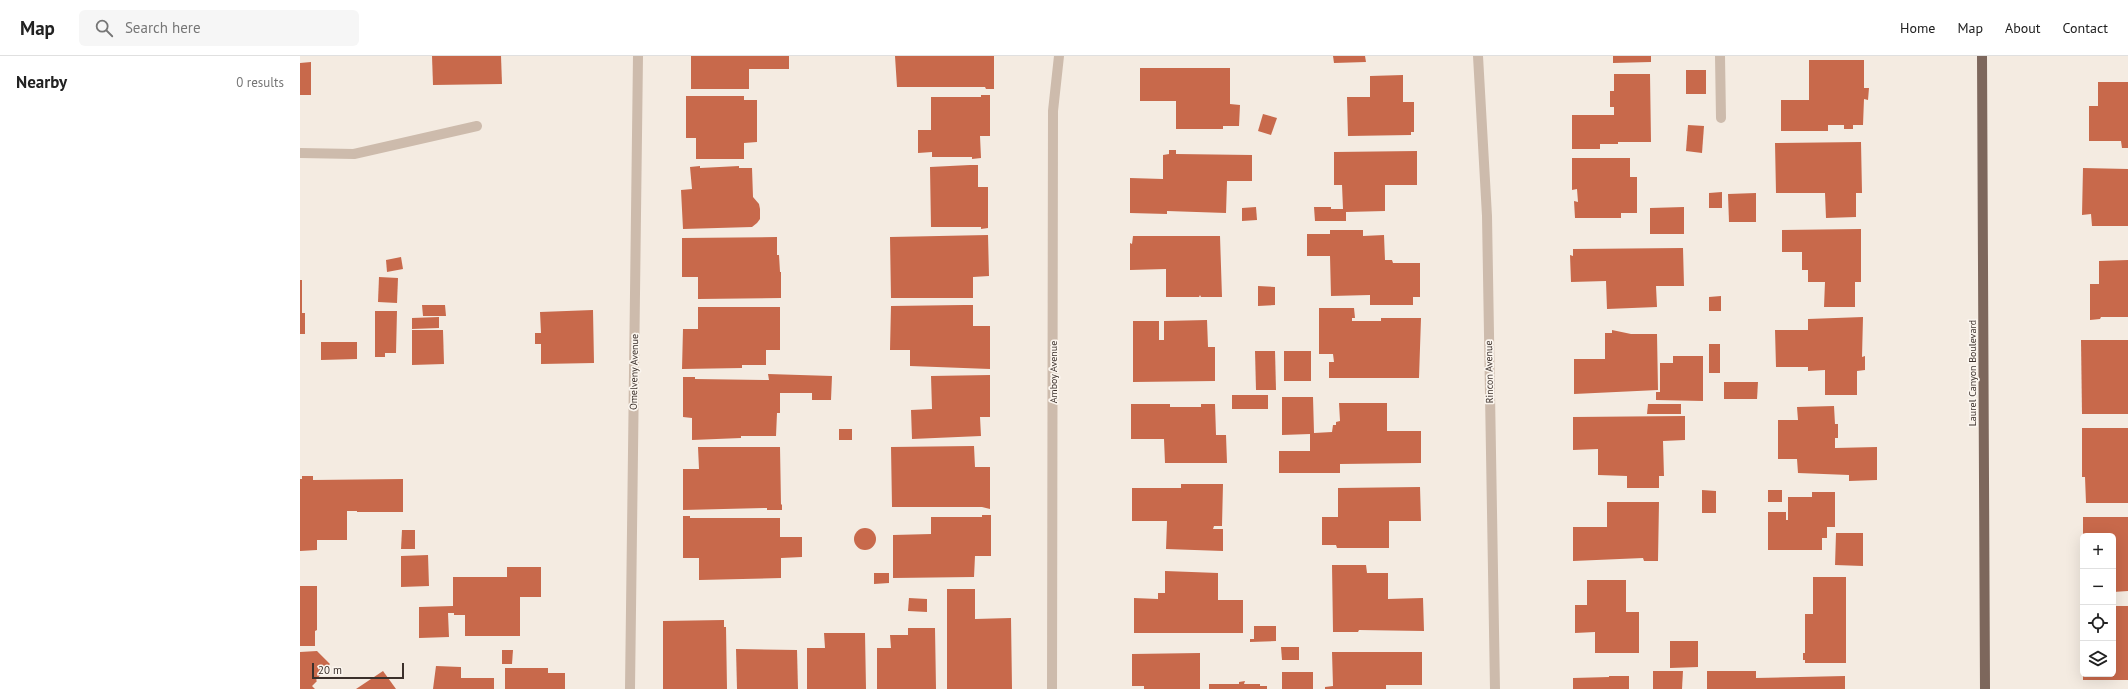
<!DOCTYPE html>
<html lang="en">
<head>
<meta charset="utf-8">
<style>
	:root { --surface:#fff; --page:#f6f6f6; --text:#222; --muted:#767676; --line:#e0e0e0 }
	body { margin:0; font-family:"PT Sans",sans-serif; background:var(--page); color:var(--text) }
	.controls { position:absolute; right:12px; bottom:12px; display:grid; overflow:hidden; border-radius:6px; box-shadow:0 4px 16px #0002 }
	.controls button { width:36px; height:36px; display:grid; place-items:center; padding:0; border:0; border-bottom:1px solid var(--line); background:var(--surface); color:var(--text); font:20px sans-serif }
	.scale { position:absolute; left:12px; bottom:10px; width:92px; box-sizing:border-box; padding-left:4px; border:2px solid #3b302b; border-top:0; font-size:11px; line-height:14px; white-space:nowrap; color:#3b302b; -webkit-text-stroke:3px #fbf5ee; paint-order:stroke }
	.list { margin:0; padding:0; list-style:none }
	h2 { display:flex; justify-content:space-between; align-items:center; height:52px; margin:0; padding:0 16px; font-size:17px }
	h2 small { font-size:13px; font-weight:400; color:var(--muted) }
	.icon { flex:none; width:22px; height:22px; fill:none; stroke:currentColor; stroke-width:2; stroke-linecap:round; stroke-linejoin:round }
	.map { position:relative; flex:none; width:1828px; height:633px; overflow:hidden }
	header { display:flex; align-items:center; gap:24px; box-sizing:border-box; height:56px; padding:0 20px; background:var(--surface); border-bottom:1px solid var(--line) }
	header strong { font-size:19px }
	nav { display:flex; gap:22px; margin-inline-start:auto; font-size:14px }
	.search { width:280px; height:36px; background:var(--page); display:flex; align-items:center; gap:10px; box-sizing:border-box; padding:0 14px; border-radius:6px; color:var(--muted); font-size:15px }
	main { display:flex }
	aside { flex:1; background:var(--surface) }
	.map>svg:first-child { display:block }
	.building { fill:#c8694b }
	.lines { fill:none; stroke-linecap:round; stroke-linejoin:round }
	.minor { stroke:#cdbbac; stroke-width:10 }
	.major { stroke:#7d675c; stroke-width:10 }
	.labels { text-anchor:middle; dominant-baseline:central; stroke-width:3.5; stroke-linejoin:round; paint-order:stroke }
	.street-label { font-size:10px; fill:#3b302b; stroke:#fbf5ee }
</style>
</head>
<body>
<header>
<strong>Map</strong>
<div class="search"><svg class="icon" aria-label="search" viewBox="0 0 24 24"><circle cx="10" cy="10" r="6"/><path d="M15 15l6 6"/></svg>Search here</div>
<nav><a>Home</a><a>Map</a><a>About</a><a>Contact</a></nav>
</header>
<main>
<aside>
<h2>Nearby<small>0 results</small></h2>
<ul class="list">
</ul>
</aside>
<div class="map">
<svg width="1828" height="633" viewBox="0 0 1828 633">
	<rect width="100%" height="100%" fill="#f4ebe1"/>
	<!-- building -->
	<g class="building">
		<polygon points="132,0 201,0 202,28 133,29"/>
		<polygon points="391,0 489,0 489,13 449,13 449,33 391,33"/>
		<polygon points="595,0 694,0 694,33 686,33 685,31 597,31"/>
		<polygon points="1033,0 1065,0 1066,6 1034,7"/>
		<polygon points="1313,0 1351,0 1351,6 1313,7"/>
		<polygon points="1509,4 1564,4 1564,32 1569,32 1568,44 1564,43 1563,69 1553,69 1553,73 1544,73 1544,69 1528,69 1528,75 1481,75 1481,44 1509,44"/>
		<polygon points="11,6 11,39 0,39 0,7"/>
		<polygon points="840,12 930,12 930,48 940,49 939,70 923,70 923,73 876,73 876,45 840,45"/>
		<rect x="1386" y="14" width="20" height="24"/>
		<polygon points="1314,18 1350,18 1351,86 1318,86 1318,88 1300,88 1300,93 1272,93 1272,59 1314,59 1314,51 1310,51 1310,35 1314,35"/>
		<polygon points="1103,19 1103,46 1114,46 1114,76 1111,76 1111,79 1048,80 1047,41 1070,41 1070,20"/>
		<polygon points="1798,26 1828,26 1828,92 1822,92 1821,85 1789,85 1789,50 1798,50"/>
		<polygon points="681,39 690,39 690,80 680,80 681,102 672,103 672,101 632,101 632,96 618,97 618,74 631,74 631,41 681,41"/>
		<polygon points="386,40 444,40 444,44 457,44 457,86 444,87 444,103 396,103 396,82 386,82"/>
		<polygon points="963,58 977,62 971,79 958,75"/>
		<polygon points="1388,69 1404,70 1402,97 1386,95"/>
		<polygon points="1561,86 1562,137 1556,137 1556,161 1526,162 1525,137 1476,137 1475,87"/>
		<polygon points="869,94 876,94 876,98 952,99 952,125 927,125 926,157 867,155 867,158 830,157 830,122 863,123 863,99 869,98"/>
		<polygon points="1117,95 1117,129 1085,129 1085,155 1046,156 1046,165 1015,165 1014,151 1031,151 1031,153 1043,153 1042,129 1034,129 1034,96"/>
		<polygon points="1272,102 1330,102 1330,121 1337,121 1337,157 1321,157 1321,162 1275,162 1274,145 1278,146 1277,133 1272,134"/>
		<polygon points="670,109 678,109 678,131 688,131 688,172 681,173 681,171 631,171 630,111"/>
		<polygon points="400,110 400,112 439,110 439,112 452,112 453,141 459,148 460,153 460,163 457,167 452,171 383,173 381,134 392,133 390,111"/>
		<polygon points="1783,112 1828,113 1828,170 1792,170 1791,158 1782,159"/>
		<polygon points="1422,136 1422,152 1409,152 1409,137"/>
		<polygon points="1456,137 1456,166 1429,166 1428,138"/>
		<polygon points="956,151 957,164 942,165 942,152"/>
		<polygon points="1384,151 1384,178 1350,178 1350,152"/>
		<polygon points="1561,173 1561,226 1555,226 1555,251 1524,251 1525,226 1508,226 1508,214 1502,214 1502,196 1482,196 1482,174"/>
		<polygon points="1030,174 1063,174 1063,180 1084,179 1085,204 1092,204 1093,207 1120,207 1120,241 1113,241 1113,249 1070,249 1070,239 1031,240 1030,200 1007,200 1007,178 1030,178"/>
		<polygon points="688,179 689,220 673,221 673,242 591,242 590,181"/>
		<polygon points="833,180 920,180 922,241 901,241 900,239 899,241 866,241 866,213 830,214 830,187 832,188"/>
		<polygon points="477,181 477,199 479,199 480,216 481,216 481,242 398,243 398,221 382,221 382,182"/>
		<polygon points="1383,192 1384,230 1356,230 1357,251 1307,253 1306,225 1271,226 1270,199 1273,200 1273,193"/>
		<polygon points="101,201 103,213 87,216 86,204"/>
		<polygon points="1828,204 1828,261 1801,261 1800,263 1790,264 1790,228 1799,228 1799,205"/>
		<polygon points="79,221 98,222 97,247 78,246"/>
		<polygon points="0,224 2,224 2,257 5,257 5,278 0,278"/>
		<polygon points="958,230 975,231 975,249 958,250"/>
		<polygon points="1421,240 1421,255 1409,255 1409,241"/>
		<polygon points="122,249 145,249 146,260 123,260"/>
		<polygon points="664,249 673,249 673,270 690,270 690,313 610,310 610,294 590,294 591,250"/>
		<polygon points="398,251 480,251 480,294 466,294 466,309 442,309 442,312 382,313 383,273 398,273"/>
		<polygon points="1019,252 1054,252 1055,262 1052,262 1052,265 1081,265 1081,262 1121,262 1119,322 1029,322 1029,306 1034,306 1033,298 1019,298"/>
		<polygon points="293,254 294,307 241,308 241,288 235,288 235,277 241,277 240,256"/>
		<polygon points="75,255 97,255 96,297 85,297 85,301 75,301"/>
		<polygon points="139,261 139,272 112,273 112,262"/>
		<polygon points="1563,261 1562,301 1565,300 1565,314 1557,315 1557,339 1525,339 1525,314 1508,315 1508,311 1476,311 1475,274 1508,274 1508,263"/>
		<polygon points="907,264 908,291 915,291 915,325 833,326 833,265 859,265 859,284 864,284 864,265"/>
		<polygon points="112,274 143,274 144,308 112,309"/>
		<polygon points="1312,274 1331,278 1357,278 1358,334 1274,338 1274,303 1305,303 1305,277 1312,277"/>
		<polygon points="1781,284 1828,284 1828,358 1782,358"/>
		<polygon points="21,286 57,286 57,303 21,304"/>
		<rect x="1409" y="288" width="11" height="29"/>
		<polygon points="955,295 975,295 976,334 956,334"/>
		<rect x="984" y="295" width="27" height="30"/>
		<polygon points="1373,300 1403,300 1403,345 1356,344 1356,336 1360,336 1360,307 1373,307"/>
		<polygon points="468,318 532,320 531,344 512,344 512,337 480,337 480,357 477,357 476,380 441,380 441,382 392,384 392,362 383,361 383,321 395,321 395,323 469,324"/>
		<polygon points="690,319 690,361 680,361 681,380 612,383 611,354 632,353 631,320"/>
		<polygon points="1424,326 1458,326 1457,343 1424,343"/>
		<rect x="932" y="339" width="36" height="14"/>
		<polygon points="982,341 1013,341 1014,377 1032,376 1033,369 1036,369 1036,366 1040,365 1039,347 1087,347 1087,375 1121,375 1121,407 1040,408 1040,417 979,417 979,395 1010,395 1010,378 982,379"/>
		<polygon points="831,348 870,348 870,351 901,351 901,348 915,348 916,379 926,379 927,407 865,407 864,383 831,383"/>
		<polygon points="1348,348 1381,348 1381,358 1347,358"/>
		<polygon points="1534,350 1535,368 1538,368 1538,382 1535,382 1535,392 1577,391 1577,424 1549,425 1549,419 1498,417 1497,403 1478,403 1478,364 1498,364 1497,351"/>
		<polygon points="1385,360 1385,384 1363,385 1364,420 1359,420 1359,432 1327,432 1327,420 1298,419 1298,393 1273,394 1273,361"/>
		<polygon points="1782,372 1828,372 1828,447 1786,447 1785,421 1782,421"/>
		<rect x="539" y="373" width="13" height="11"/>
		<polygon points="674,390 675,411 690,411 690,453 682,451 592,451 591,391"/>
		<polygon points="398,391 480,391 481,449 482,448 482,454 467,454 467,452 383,454 383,413 399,413"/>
		<polygon points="2,420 13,420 13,424 103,423 103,456 57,456 57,455 47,455 47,484 17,484 17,494 0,495 0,423 2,423"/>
		<polygon points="881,428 923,428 922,470 914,470 913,473 923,473 923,495 866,493 867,465 832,465 832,432 881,432"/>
		<polygon points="1120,431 1121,465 1089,465 1089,492 1037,492 1036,489 1022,489 1022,461 1038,461 1038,432"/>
		<polygon points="1402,434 1416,435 1416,457 1402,457"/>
		<rect x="1468" y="434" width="14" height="12"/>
		<polygon points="1512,436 1535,436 1535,471 1527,471 1527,482 1522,482 1522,494 1468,494 1468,456 1486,456 1486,464 1488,464 1488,441 1512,441"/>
		<polygon points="1307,446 1359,446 1358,505 1344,505 1343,502 1273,505 1273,471 1307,471"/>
		<polygon points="682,459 691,459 691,500 675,500 674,521 593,522 593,479 631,478 631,461 682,461"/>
		<polygon points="383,460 390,460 390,462 480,462 480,481 502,481 502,501 481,502 481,522 399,524 399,502 383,502"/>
		<polygon points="1783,461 1828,461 1828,535 1813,536 1813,480 1783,480"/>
		<circle cx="565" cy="483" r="11"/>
		<polygon points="102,474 115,474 115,493 101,493"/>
		<polygon points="1536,477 1563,477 1563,510 1535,509"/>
		<polygon points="128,499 129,530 101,531 101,500"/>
		<polygon points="1032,509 1066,509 1067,517 1088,517 1088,543 1123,542 1124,575 1059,574 1058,576 1033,576"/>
		<polygon points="207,511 241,511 241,541 220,541 220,580 165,580 165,559 154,559 154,557 148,557 149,581 119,582 119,551 153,550 153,521 207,521"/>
		<polygon points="865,515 918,517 918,544 943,544 943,577 834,577 834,542 858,543 858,537 865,537"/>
		<polygon points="574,517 589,517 589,527 574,528"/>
		<polygon points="1513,521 1546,521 1546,607 1505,607 1505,604 1503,604 1503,597 1505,597 1505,558 1513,558"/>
		<polygon points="1287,524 1326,524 1326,556 1339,556 1339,597 1295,597 1295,576 1275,577 1275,549 1287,549"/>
		<polygon points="0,530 17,530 17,574 15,575 15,590 0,590"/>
		<polygon points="647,533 675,533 675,563 711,562 712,633 647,633"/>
		<polygon points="609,542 627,543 627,556 608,555"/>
		<polygon points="1813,550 1828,550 1828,624 1783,624 1783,618 1813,618"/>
		<polygon points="424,564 424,571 426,571 427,633 363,633 363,565"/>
		<polygon points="954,570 976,570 976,585 950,586 950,583 954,583"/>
		<polygon points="608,572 635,572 636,633 577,633 577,592 591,592 590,579 608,579"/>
		<polygon points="524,577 565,577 566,633 507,633 507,592 525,592"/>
		<polygon points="1370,585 1398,585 1398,611 1370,612"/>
		<polygon points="981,591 999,591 999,604 982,604"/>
		<polygon points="436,593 497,594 498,633 437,633"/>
		<polygon points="202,594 213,594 212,608 202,608"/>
		<polygon points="17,595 30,608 16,624 17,625 12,630 15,633 0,633 0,596"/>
		<polygon points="1032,596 1122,596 1122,629 1086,629 1086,633 1025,633 1025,631 1033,630"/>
		<polygon points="900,597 900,633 844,633 844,630 832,630 832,598"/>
		<polygon points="136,610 161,611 161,622 194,622 194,633 133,633"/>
		<polygon points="205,612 248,612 248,617 265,617 265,633 205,633"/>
		<polygon points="83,615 96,633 56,633"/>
		<polygon points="1353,615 1383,615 1382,633 1353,633"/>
		<polygon points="1407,615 1456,615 1456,622 1545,620 1545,633 1407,633"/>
		<rect x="982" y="616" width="31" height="17"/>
		<polygon points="1309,620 1329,620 1329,633 1273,633 1273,622 1309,621"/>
		<polygon points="945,625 944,628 960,628 960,630 967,630 967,633 909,633 909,628 939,628 939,626"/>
	</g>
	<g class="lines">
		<!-- minor -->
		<g class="minor">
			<polyline points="1178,0 1187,160 1195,633"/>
			<polyline points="1420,0 1421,62"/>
			<polyline points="0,97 54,98 177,70"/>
			<polyline points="330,633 338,0"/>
			<polyline points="752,633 753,55 759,0"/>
		</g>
		<!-- major -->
		<polyline class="major" points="1682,0 1685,633"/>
	</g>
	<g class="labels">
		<!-- street labels -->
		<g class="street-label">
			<text transform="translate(334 316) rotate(-89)">Omelveny Avenue</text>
			<text transform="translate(753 316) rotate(-90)">Amboy Avenue</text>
			<text transform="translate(1189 316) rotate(-91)">Rincon Avenue</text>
			<text transform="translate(1672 317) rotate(-90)">Laurel Canyon Boulevard</text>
		</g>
	</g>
</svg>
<div class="controls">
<button>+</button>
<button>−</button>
<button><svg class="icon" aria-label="locate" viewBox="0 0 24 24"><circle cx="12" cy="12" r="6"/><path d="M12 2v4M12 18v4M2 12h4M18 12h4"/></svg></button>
<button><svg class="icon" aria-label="layers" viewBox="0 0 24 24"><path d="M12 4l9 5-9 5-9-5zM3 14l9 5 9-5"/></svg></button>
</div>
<div class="scale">20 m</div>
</div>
</main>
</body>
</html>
